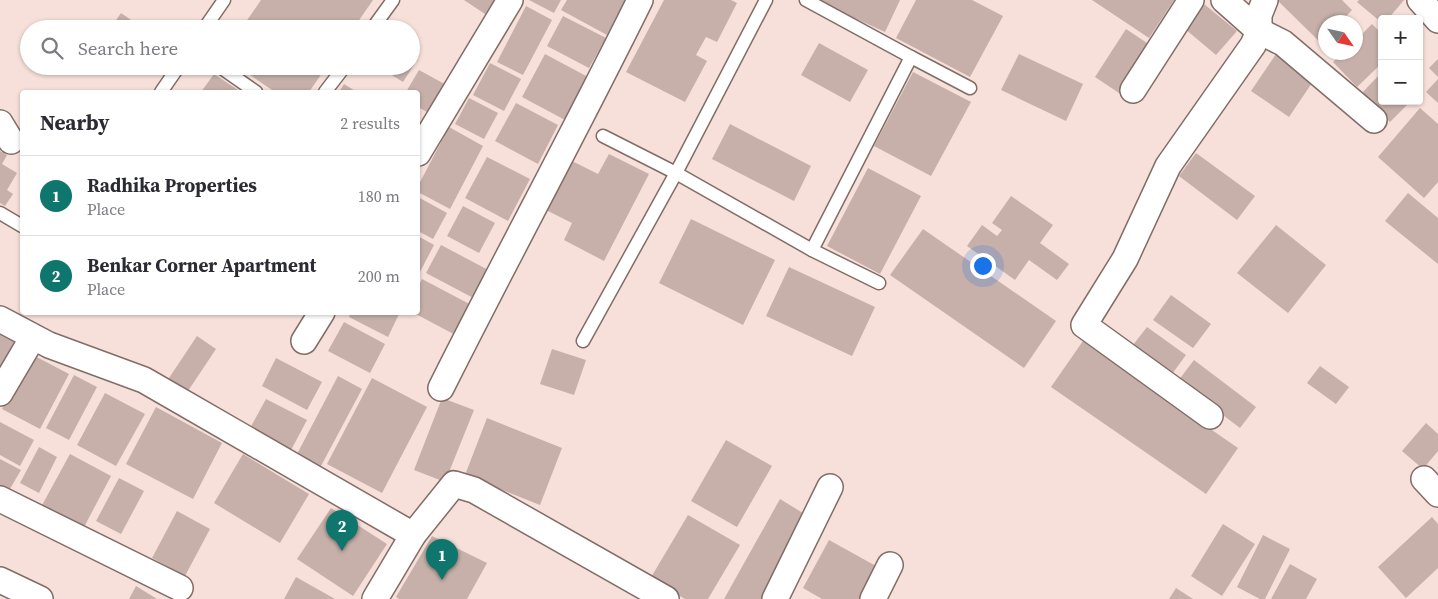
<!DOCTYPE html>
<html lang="en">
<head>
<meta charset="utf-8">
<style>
	:root { --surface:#fff; --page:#f7f7f7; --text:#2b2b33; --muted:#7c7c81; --line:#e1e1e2; --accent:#0f766e }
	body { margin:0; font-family:"Source Serif 4",serif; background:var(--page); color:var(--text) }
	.controls { position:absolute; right:15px; top:15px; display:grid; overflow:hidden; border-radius:5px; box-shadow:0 1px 4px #0004 }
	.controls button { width:45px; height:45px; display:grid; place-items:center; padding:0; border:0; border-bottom:1px solid var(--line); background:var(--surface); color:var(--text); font:25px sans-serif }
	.compass { position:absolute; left:1318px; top:15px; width:45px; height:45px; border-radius:50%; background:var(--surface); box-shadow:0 1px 4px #0004; rotate:124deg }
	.you { position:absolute; left:982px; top:265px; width:18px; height:18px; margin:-12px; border:4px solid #fff; border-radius:50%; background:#1a73e8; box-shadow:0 0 0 8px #1a73e833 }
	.badge { display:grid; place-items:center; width:32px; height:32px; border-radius:50%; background:var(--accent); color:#fff; font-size:16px; font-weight:700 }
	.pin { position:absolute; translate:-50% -41px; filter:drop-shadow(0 1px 2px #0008) }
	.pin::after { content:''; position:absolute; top:26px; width:18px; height:15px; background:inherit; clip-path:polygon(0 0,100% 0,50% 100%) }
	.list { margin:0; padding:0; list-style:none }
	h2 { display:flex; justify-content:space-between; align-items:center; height:65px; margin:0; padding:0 20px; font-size:21px }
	h2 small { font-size:16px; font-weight:400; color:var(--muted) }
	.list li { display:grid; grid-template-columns:32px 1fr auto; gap:15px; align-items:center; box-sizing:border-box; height:80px; padding:0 20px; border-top:1px solid var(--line) }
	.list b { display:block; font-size:19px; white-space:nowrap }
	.list p { margin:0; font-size:16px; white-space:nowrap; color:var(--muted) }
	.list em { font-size:16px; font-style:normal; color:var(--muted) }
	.icon { flex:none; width:28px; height:28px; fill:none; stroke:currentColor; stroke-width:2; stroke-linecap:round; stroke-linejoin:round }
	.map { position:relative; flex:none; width:1438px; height:599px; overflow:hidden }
	.search { position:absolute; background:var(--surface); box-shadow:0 1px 4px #0004; left:20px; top:20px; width:400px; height:55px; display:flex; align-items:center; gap:12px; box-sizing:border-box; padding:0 18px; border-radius:28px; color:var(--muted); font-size:19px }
	.panel { position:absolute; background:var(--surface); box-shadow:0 1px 4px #0004; left:20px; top:90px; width:400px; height:225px; border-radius:5px }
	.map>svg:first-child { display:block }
	.building { fill:#c6b0a9 }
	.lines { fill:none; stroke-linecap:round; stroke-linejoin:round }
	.service-casing { stroke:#816d66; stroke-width:15 }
	.minor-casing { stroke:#816d66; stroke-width:28 }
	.service { stroke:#fff; stroke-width:12 }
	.minor { stroke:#fff; stroke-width:25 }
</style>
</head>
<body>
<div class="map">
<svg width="1438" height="599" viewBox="0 0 1438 599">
	<rect width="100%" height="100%" fill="#f7e0d9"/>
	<!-- building -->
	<g class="building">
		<polygon points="261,0 373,0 353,29 241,29"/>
		<polygon points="464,0 498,0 488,16"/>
		<polygon points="529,0 561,0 554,13"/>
		<polygon points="567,0 625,0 607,35 561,10"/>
		<polygon points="664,0 731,0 737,3 717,42 706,37 696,55 707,61 685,102 626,72"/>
		<polygon points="815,0 900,0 885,32"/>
		<polygon points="916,0 972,0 1003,16 970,77 896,38"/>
		<polygon points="1092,0 1174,0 1149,38"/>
		<polygon points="1199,0 1237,31 1216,55 1178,23"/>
		<polygon points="1277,0 1342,0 1352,10 1341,22 1326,22 1326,40 1322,44"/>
		<polygon points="1359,0 1404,0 1388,19 1382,19 1382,23 1357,2"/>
		<polygon points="526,6 552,20 523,75 497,62"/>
		<polygon points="121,13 144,29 110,29"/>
		<polygon points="563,16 606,38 589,68 547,46"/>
		<polygon points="1372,24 1382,34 1382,63 1357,87 1333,62 1343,52 1356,52 1356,40"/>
		<polygon points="1126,29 1153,47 1122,95 1095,77"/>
		<polygon points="819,43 868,70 850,102 801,75"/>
		<polygon points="545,54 588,77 565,120 522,97"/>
		<polygon points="1019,54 1083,84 1066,121 1001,90"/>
		<polygon points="1276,54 1314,80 1289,117 1251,91"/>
		<polygon points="1438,59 1438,77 1429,68"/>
		<polygon points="411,63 414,65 403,82 377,66 411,66"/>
		<polygon points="490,63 521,79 504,111 473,95"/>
		<polygon points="237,66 327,66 309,92 275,92"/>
		<polygon points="419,70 450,87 434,116 418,107 418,92 406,92"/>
		<polygon points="913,72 971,102 931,176 874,146"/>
		<polygon points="1382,72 1382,101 1411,101 1390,122 1361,94"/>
		<polygon points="214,74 241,92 201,92"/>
		<polygon points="1438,79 1438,103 1426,92"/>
		<polygon points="344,84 357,92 339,92"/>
		<polygon points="469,98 498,113 484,139 455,124"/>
		<polygon points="516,103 558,125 538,164 495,141"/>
		<polygon points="1420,108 1438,124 1438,182 1424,198 1378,157"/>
		<polygon points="730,124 811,166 794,201 712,159"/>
		<polygon points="449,127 483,146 450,209 418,192 418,186"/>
		<polygon points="0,151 7,155 2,164 17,173 7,190 13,194 5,206 0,203"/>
		<polygon points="1196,153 1255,196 1237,220 1179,176"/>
		<polygon points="609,154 649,174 604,261 564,240 572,223 546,210 572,161 598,174"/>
		<polygon points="487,157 530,179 508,221 465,198"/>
		<polygon points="868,168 921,196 880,274 827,246"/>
		<polygon points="1408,193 1438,218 1438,264 1385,221"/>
		<polygon points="1011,196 1053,225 1040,243 1069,264 1057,280 1029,260 1015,280 967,246 982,225 997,236 1002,230 992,223"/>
		<polygon points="418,197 447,213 433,239 418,231"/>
		<polygon points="463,206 495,223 479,253 447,236"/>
		<polygon points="691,219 775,260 743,325 659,283"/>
		<polygon points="1276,225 1326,265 1288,313 1237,273"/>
		<polygon points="923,229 1056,321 1024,368 890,275"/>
		<polygon points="418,236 434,245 420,272 418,271"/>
		<polygon points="441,245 494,273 479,301 426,273"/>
		<polygon points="789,267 875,307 852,356 766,316"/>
		<polygon points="422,279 477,308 461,338 412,312 418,312 418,287"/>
		<polygon points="1171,295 1211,324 1193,348 1153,320"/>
		<polygon points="351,312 400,312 388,337 349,317"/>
		<polygon points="344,322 385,344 370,373 328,351"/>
		<polygon points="1147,327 1186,355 1172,374 1133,345"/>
		<polygon points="0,331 23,338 0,383"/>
		<polygon points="197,336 216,349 186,394 167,381"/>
		<polygon points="1083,341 1238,448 1206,494 1051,387"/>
		<polygon points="552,349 586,360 574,395 540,384"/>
		<polygon points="31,354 69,374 40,429 2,409"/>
		<polygon points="276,358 322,382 307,410 262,386"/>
		<polygon points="1194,360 1256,407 1240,428 1178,381"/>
		<polygon points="1320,366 1349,387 1336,404 1307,383"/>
		<polygon points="74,375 97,387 69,440 46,428"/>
		<polygon points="338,376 362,389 321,466 297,454"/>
		<polygon points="372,378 427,407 382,493 327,464"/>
		<polygon points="105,393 145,414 116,466 77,445"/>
		<polygon points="442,398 474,410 445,482 414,470"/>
		<polygon points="266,399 307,420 290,452 249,430"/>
		<polygon points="156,407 222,443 193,499 126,464"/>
		<polygon points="487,418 562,448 540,505 465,475"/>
		<polygon points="0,422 34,440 20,466 0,455"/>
		<polygon points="1426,423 1438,434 1438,451 1423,469 1402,451"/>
		<polygon points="726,440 772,466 737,527 691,501"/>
		<polygon points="39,447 57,457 39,493 20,483"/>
		<polygon points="70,454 111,476 83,529 41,507"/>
		<polygon points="243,454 309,494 280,543 214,503"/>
		<polygon points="0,459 21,470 7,494 0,490"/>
		<polygon points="119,478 144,491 121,534 96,521"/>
		<polygon points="780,499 811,518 764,599 724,599"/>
		<polygon points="331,508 387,544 353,596 297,559"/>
		<polygon points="177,511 210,529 185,576 152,558"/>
		<polygon points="688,515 740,545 708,599 685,599 650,579"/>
		<polygon points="1432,517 1438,524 1438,568 1406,598 1378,567"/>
		<polygon points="1223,524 1255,544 1222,596 1191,576"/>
		<polygon points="1263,535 1290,549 1265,599 1260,599 1237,587"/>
		<polygon points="432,536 487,563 467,599 399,599 396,597"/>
		<polygon points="829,540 885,571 869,599 822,599 803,588"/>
		<polygon points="1290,564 1317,579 1306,599 1271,599"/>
		<polygon points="296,577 335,599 284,599"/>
		<polygon points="136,586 157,599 129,599"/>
		<polygon points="1176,588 1193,599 1169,599"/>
	</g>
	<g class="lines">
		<!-- service casing -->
		<g class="service-casing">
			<g id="service">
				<polyline points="204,29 224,0"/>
				<polyline points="372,29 393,0"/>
				<polyline points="911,57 970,88"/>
				<polyline points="219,66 256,92"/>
				<polyline points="161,92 179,66"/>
				<polyline points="325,92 345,66"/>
				<polyline points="603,136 676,173 812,250 911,57 806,0"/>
				<polyline points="0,213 22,226"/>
				<polyline points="812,250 879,283"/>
				<polyline points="583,341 676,173 766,0"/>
			</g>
		</g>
		<!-- minor casing -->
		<g class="minor-casing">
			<g id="minor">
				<polyline points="1224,0 1259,31 1283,43 1374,120"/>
				<polyline points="1420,0 1438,20"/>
				<polyline points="1133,90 1191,0"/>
				<polyline points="0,123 11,141"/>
				<polyline points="418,153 510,0"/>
				<polyline points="0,319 49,345 144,380 413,535"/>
				<polyline points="304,341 322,312"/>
				<path d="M441,388C506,258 576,130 640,0"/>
				<polyline points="0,393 33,337"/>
				<polyline points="1210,416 1084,325 1125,259 1168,166 1253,45 1259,31 1259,15 1265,0"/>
				<polyline points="1424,479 1438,494"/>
				<polyline points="0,499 180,588"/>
				<polyline points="0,580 40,599"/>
				<polyline points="375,599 413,535 454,484 474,490 666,599"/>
				<polyline points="775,599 830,487"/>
				<polyline points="873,599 890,565"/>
			</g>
		</g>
		<!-- service -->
		<use href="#service" class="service"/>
		<!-- minor -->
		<use href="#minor" class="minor"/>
	</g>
</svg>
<div class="controls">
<button>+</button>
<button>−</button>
</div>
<svg class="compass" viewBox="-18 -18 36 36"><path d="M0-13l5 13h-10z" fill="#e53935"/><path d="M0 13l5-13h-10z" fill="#7c7c81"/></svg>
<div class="you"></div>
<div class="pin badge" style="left:442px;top:580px">1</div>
<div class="pin badge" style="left:342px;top:551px">2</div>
<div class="search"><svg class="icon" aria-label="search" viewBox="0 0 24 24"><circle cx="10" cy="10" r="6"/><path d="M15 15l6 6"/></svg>Search here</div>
<section class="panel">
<h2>Nearby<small>2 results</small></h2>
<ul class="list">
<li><span class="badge">1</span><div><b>Radhika Properties</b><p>Place</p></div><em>180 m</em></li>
<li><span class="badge">2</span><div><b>Benkar Corner Apartment</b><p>Place</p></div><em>200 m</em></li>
</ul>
</section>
</div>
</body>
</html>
